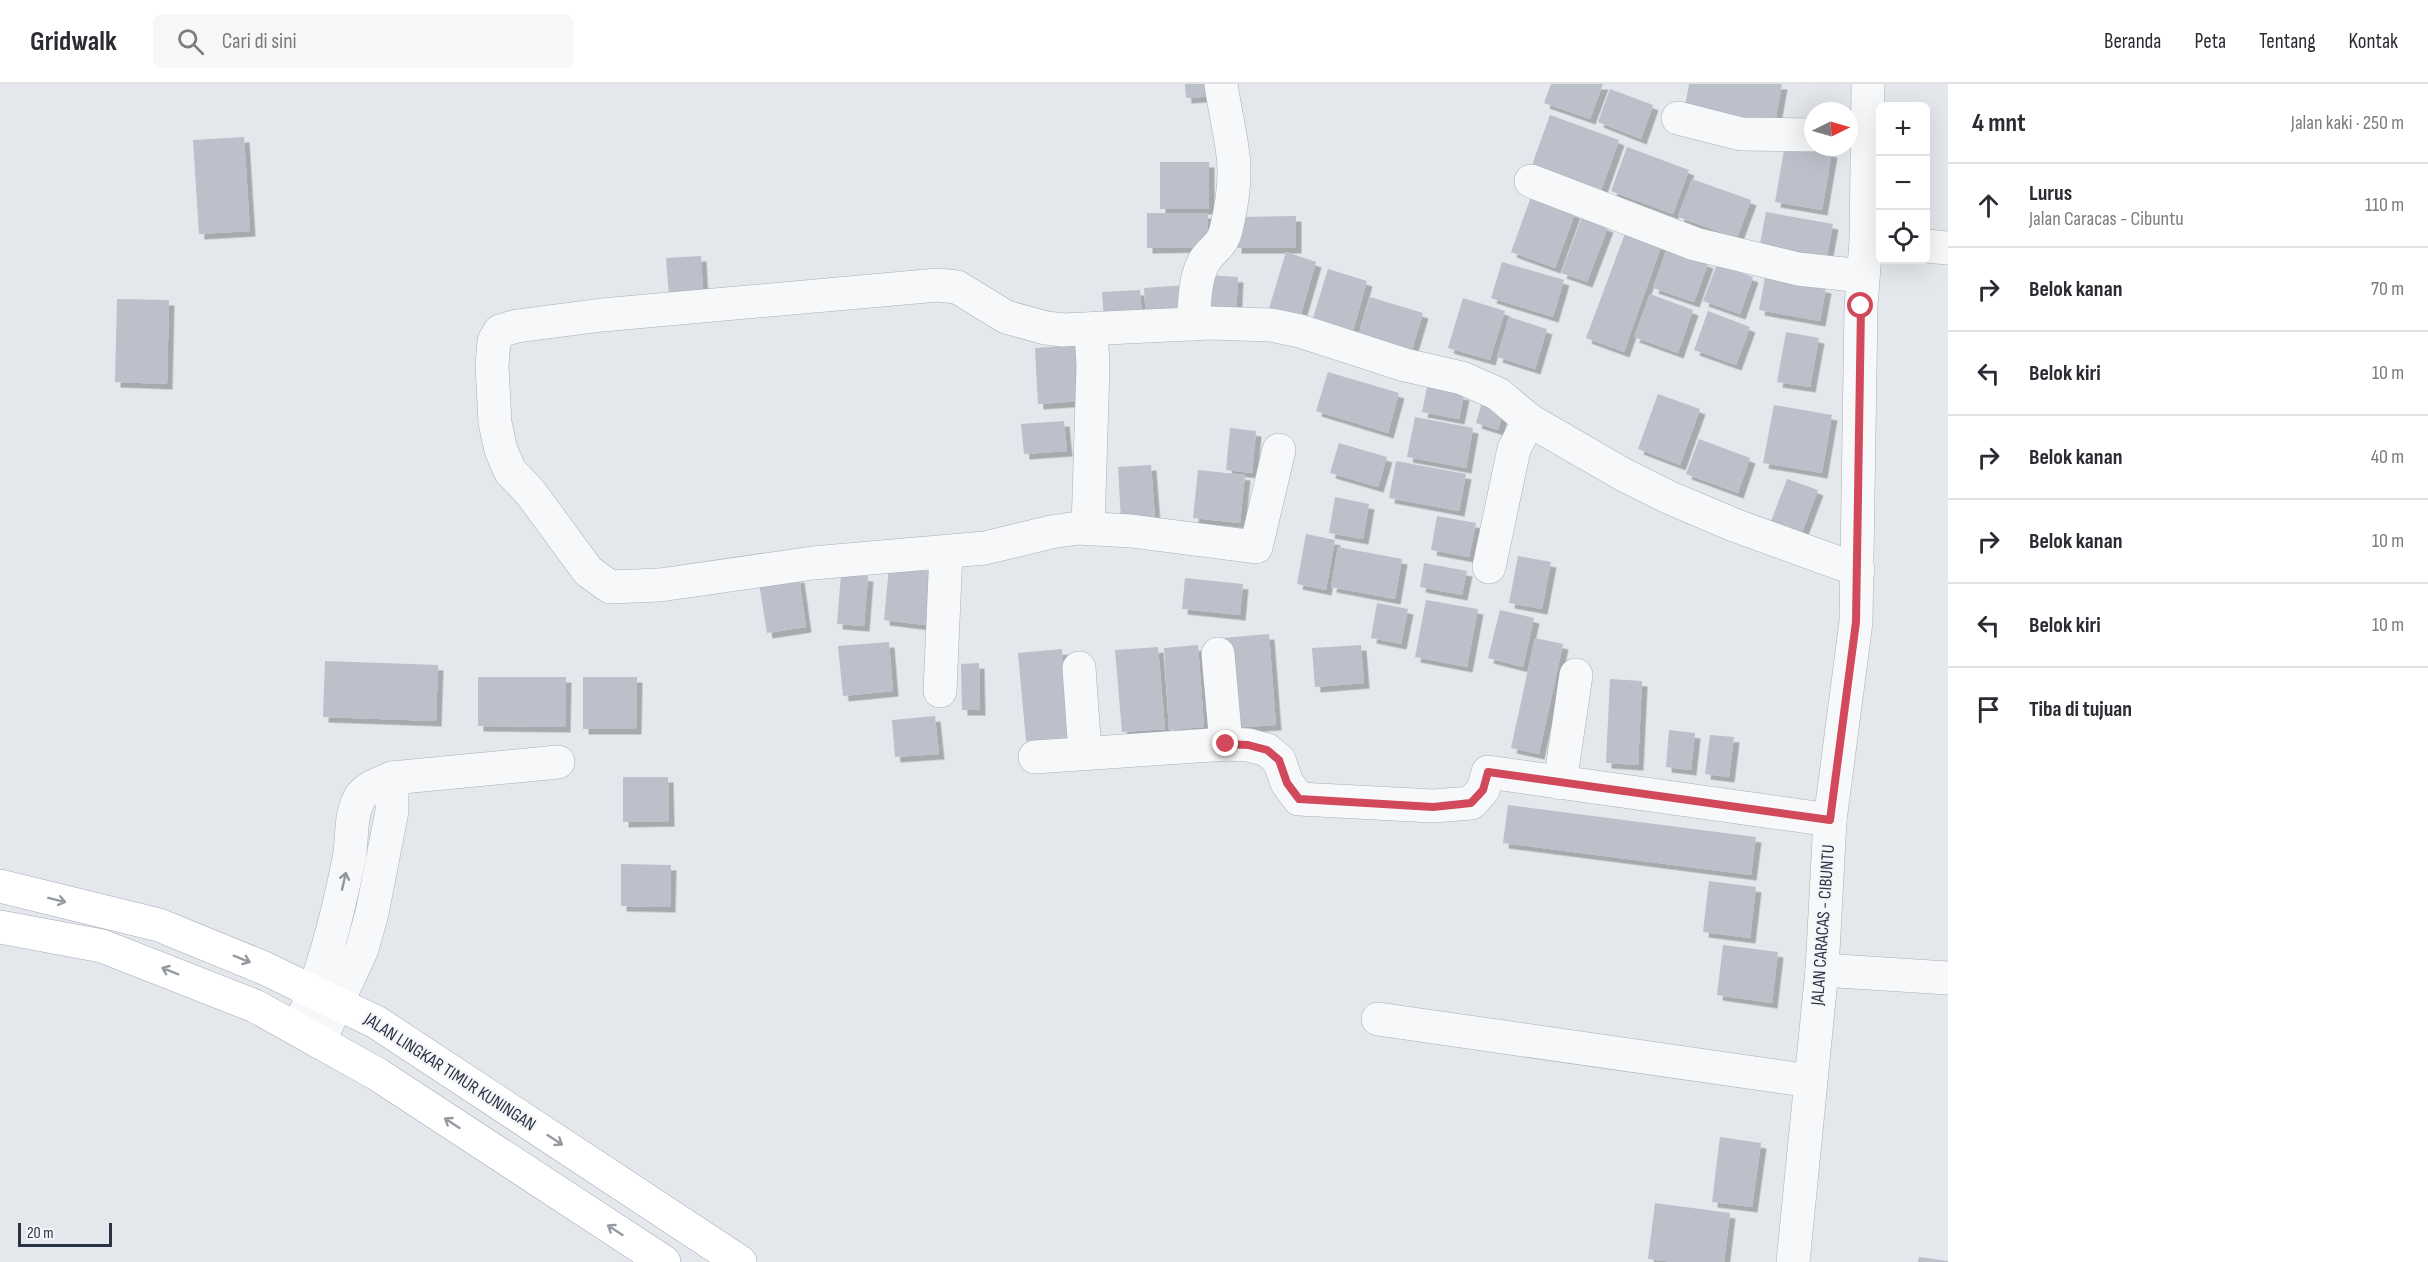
<!DOCTYPE html>
<html lang="id">
<head>
<meta charset="utf-8">
<style>
	:root { --surface:#fff; --page:#f7f7f7; --text:#2b2b33; --muted:#7c7c81; --line:#e1e1e2 }
	body { margin:0; font-family:"Sofia Sans Condensed",sans-serif; background:var(--page); color:var(--text) }
	.controls { position:absolute; right:18px; top:18px; display:grid; overflow:hidden; border-radius:9px; box-shadow:0 6px 24px #0002 }
	.controls button { width:54px; height:54px; display:grid; place-items:center; padding:0; border:0; border-bottom:2px solid var(--line); background:var(--surface); color:var(--text); font:30px sans-serif }
	.compass { position:absolute; left:1804px; top:18px; width:54px; height:54px; border-radius:50%; background:var(--surface); box-shadow:0 6px 24px #0002; rotate:85deg }
	.scale { position:absolute; left:18px; bottom:15px; width:94px; box-sizing:border-box; padding-left:6px; border:3px solid #2b3445; border-top:0; font-size:16px; line-height:21px; white-space:nowrap; color:#2b3445; -webkit-text-stroke:4px #f4f6f9; paint-order:stroke }
	.stop { position:absolute; width:18px; height:18px; margin:-14px; border:4px solid #d1495b; border-radius:50%; background:#fff }
	.stop.end { background:#d1495b; border-color:#fff; box-shadow:0 2px 6px #0008 }
	.list { margin:0; padding:0; list-style:none }
	h2 { display:flex; justify-content:space-between; align-items:center; height:78px; margin:0; padding:0 24px; font-size:26px }
	h2 small { font-size:20px; font-weight:400; color:var(--muted) }
	.list li { display:grid; grid-template-columns:39px 1fr auto; gap:18px; align-items:center; box-sizing:border-box; height:84px; padding:0 24px; border-top:2px solid var(--line) }
	.list b { display:block; font-size:22px; white-space:nowrap }
	.list p { margin:0; font-size:20px; white-space:nowrap; color:var(--muted) }
	.list em { font-size:20px; font-style:normal; color:var(--muted) }
	.icon { flex:none; width:33px; height:33px; fill:none; stroke:currentColor; stroke-width:2; stroke-linecap:round; stroke-linejoin:round }
	.map { position:relative; flex:none; width:1948px; height:1178px; overflow:hidden }
	header { display:flex; align-items:center; gap:36px; box-sizing:border-box; height:84px; padding:0 30px; background:var(--surface); border-bottom:2px solid var(--line) }
	header strong { font-size:28px }
	nav { display:flex; gap:33px; margin-inline-start:auto; font-size:21px }
	.search { width:420px; height:54px; background:var(--page); display:flex; align-items:center; gap:15px; box-sizing:border-box; padding:0 21px; border-radius:9px; color:var(--muted); font-size:22px }
	main { display:flex }
	aside { flex:1; background:var(--surface) }
	.map>svg:first-child { display:block }
	.building { fill:#bbc0ca; filter:url(#shadow) }
	.lines { fill:none; stroke-linecap:round; stroke-linejoin:round }
	.minor-casing { stroke:#a9aeb7; stroke-width:34 }
	.major-casing { stroke:#a3abb8; stroke-width:34 }
	.minor { stroke:#f7f8fa; stroke-width:33 }
	.major { stroke:#fff; stroke-width:33 }
	.oneway { stroke:#9196a0 }
	.oneway2 { stroke:#959aa2 }
	.route { stroke:#d1495b; stroke-width:8 }
	.labels { text-anchor:middle; dominant-baseline:central; stroke-width:4.5; stroke-linejoin:round; paint-order:stroke }
	.street-label { font-size:18px; fill:#2b3445; stroke:#f4f6f9 }
</style>
</head>
<body>
<header>
<strong>Gridwalk</strong>
<div class="search"><svg class="icon" aria-label="search" viewBox="0 0 24 24"><circle cx="10" cy="10" r="6"/><path d="M15 15l6 6"/></svg>Cari di sini</div>
<nav><a>Beranda</a><a>Peta</a><a>Tentang</a><a>Kontak</a></nav>
</header>
<main>
<div class="map">
<svg width="1948" height="1178" viewBox="0 0 1948 1178">
	<defs>
		<filter id="shadow"><feDropShadow dx="5.5" dy="5.5" stdDeviation="0" flood-color="#0004"/></filter>
	</defs>
	<rect width="100%" height="100%" fill="#e4e7ec"/>
	<!-- building -->
	<g class="building">
		<polygon points="1185,0 1216,0 1216,12 1186,14"/>
		<polygon points="1551,0 1603,0 1590,35 1544,19"/>
		<polygon points="1689,0 1782,0 1774,44 1684,28"/>
		<polygon points="1610,5 1653,21 1641,55 1598,38"/>
		<polygon points="1550,31 1619,56 1601,107 1532,81"/>
		<polygon points="244,53 250,147 199,150 193,56"/>
		<polygon points="1785,60 1832,68 1822,126 1775,118"/>
		<polygon points="1627,63 1689,86 1673,130 1611,107"/>
		<rect x="1160" y="78" width="49" height="47"/>
		<polygon points="1692,95 1751,116 1737,154 1678,133"/>
		<polygon points="1531,113 1575,129 1555,184 1511,168"/>
		<polygon points="1766,128 1833,140 1827,172 1760,160"/>
		<polygon points="1147,129 1208,129 1208,163 1147,164"/>
		<polygon points="1296,132 1296,164 1236,164 1236,133"/>
		<polygon points="1582,133 1608,143 1587,198 1561,189"/>
		<polygon points="1626,147 1662,160 1624,268 1586,254"/>
		<polygon points="1667,164 1708,179 1694,218 1653,204"/>
		<polygon points="1286,168 1316,178 1298,240 1267,231"/>
		<polygon points="701,172 703,208 669,211 666,174"/>
		<polygon points="1502,178 1564,196 1553,233 1491,214"/>
		<polygon points="1717,180 1753,193 1740,230 1703,217"/>
		<polygon points="1328,185 1367,197 1353,247 1313,234"/>
		<polygon points="1206,191 1238,193 1236,232 1204,230"/>
		<polygon points="1765,193 1826,204 1820,237 1759,226"/>
		<polygon points="1186,201 1188,231 1146,234 1144,204"/>
		<polygon points="1140,206 1142,233 1104,235 1102,208"/>
		<polygon points="1650,210 1693,226 1678,269 1634,253"/>
		<polygon points="1370,213 1423,229 1411,269 1358,252"/>
		<polygon points="1463,214 1505,227 1490,276 1448,264"/>
		<polygon points="117,215 169,216 167,300 115,298"/>
		<polygon points="1708,227 1750,243 1736,281 1694,266"/>
		<polygon points="1509,233 1547,245 1535,285 1497,273"/>
		<polygon points="1786,248 1819,254 1810,303 1777,298"/>
		<polygon points="1078,261 1082,317 1038,320 1035,264"/>
		<polygon points="1328,288 1399,309 1388,349 1316,327"/>
		<polygon points="1427,303 1464,311 1459,335 1422,328"/>
		<polygon points="1658,310 1700,325 1680,381 1638,365"/>
		<polygon points="1482,318 1504,324 1498,346 1476,339"/>
		<polygon points="1774,321 1832,331 1822,389 1763,379"/>
		<polygon points="1415,333 1473,344 1466,384 1407,373"/>
		<polygon points="1064,337 1067,367 1024,370 1021,340"/>
		<polygon points="1230,344 1256,347 1252,389 1226,386"/>
		<polygon points="1699,355 1750,374 1738,409 1686,390"/>
		<polygon points="1339,359 1387,373 1378,403 1330,389"/>
		<polygon points="1396,377 1466,390 1459,427 1389,414"/>
		<polygon points="1151,381 1155,434 1121,436 1118,383"/>
		<polygon points="1198,386 1245,391 1240,439 1193,434"/>
		<polygon points="1787,395 1818,406 1801,451 1770,440"/>
		<polygon points="1335,413 1369,420 1363,455 1329,449"/>
		<polygon points="1437,432 1476,439 1469,473 1431,466"/>
		<polygon points="1306,450 1335,456 1326,506 1297,500"/>
		<polygon points="1338,463 1402,475 1395,515 1331,503"/>
		<polygon points="1518,472 1551,478 1542,525 1509,519"/>
		<polygon points="1424,479 1467,487 1462,511 1420,503"/>
		<polygon points="889,483 931,487 925,541 884,536"/>
		<polygon points="841,490 868,492 864,542 837,540"/>
		<polygon points="799,493 806,543 767,549 759,499"/>
		<polygon points="1185,494 1243,500 1240,531 1182,525"/>
		<polygon points="1426,516 1478,525 1467,583 1415,573"/>
		<polygon points="1377,519 1408,525 1401,560 1371,554"/>
		<polygon points="1500,526 1534,534 1523,583 1488,574"/>
		<polygon points="1269,550 1276,641 1230,644 1223,554"/>
		<polygon points="1535,554 1563,560 1539,670 1511,664"/>
		<polygon points="889,558 893,607 843,612 838,562"/>
		<polygon points="1198,561 1204,643 1169,646 1164,564"/>
		<polygon points="1361,561 1364,599 1315,603 1312,564"/>
		<polygon points="1158,563 1165,645 1122,648 1115,566"/>
		<polygon points="1062,565 1070,653 1026,657 1018,569"/>
		<polygon points="325,577 438,581 436,637 323,633"/>
		<polygon points="979,579 980,626 962,626 961,580"/>
		<polygon points="478,593 566,593 565,643 478,642"/>
		<polygon points="583,593 637,593 636,645 583,645"/>
		<polygon points="1610,595 1642,597 1638,681 1606,679"/>
		<polygon points="935,632 939,670 895,673 892,636"/>
		<polygon points="1669,646 1695,649 1691,686 1666,683"/>
		<polygon points="1710,651 1734,653 1729,693 1705,690"/>
		<polygon points="623,693 668,693 669,737 623,738"/>
		<polygon points="1508,721 1756,753 1751,791 1503,759"/>
		<polygon points="621,780 671,781 670,823 621,822"/>
		<polygon points="1709,797 1756,803 1750,854 1703,848"/>
		<polygon points="1723,861 1778,868 1772,919 1717,911"/>
		<polygon points="1720,1053 1761,1059 1752,1123 1712,1118"/>
		<polygon points="1655,1119 1730,1129 1724,1178 1674,1178 1648,1175"/>
		<polygon points="1919,1173 1948,1177 1948,1178 1918,1178"/>
	</g>
	<g class="lines">
		<!-- minor casing -->
		<g class="minor-casing">
			<g id="minor">
				<polyline points="1678,34 1741,50 1813,51"/>
				<polyline points="1531,97 1695,160 1798,185 1863,192"/>
				<polyline points="1926,162 1948,164"/>
				<path d="M1193,240C1195,220 1194,194 1205,176C1213,164 1222,162 1226,146C1232,121 1237,90 1232,64C1229,42 1224,22 1221,0"/>
				<polyline points="1279,366 1256,463 1131,447 1078,444 1051,448 985,464 813,479 660,501 610,503 588,487 530,408 510,387 501,366 495,339 492,282 494,257 500,247 517,242 602,231 938,201 957,203 1006,233 1046,244 1063,246 1211,239 1271,241 1300,247 1405,281 1462,294 1498,310 1529,336 1624,391 1668,413 1734,441 1858,486"/>
				<polyline points="1088,445 1093,282 1091,245"/>
				<polyline points="1489,483 1514,365 1529,336"/>
				<polyline points="1218,570 1226,660"/>
				<polyline points="1079,584 1085,669"/>
				<polyline points="940,607 946,468"/>
				<polyline points="1035,673 1226,660 1248,661 1267,666 1279,676 1287,699 1299,715 1433,722 1471,719 1483,706 1488,688 1830,736"/>
				<polyline points="1560,699 1576,591"/>
				<polyline points="1822,886 1948,894"/>
				<polyline points="1378,935 1810,997"/>
				<path d="M298,945C323,891 337,833 349,775C353,755 349,730 361,712C368,703 382,698 392,694L558,678"/>
				<polyline points="319,958 362,865 372,829 392,727 392,694"/>
				<polyline points="1793,1178 1822,886 1830,736 1856,538 1861,222 1866,157 1868,0"/>
			</g>
		</g>
		<!-- major casing -->
		<g class="major-casing">
			<g id="major">
				<polyline points="0,802 159,841 264,884 376,938 740,1178"/>
				<polyline points="0,843 102,862 255,922 377,990 664,1178"/>
			</g>
		</g>
		<!-- minor -->
		<use href="#minor" class="minor"/>
		<!-- major -->
		<use href="#major" class="major"/>
	</g>
	<!-- one-way arrows -->
	<defs><path id="oneway-shaft" d="M-6 0H5M1.5-3L5.5 0L1.5 3" fill="none" stroke-width="1.6" stroke-linecap="round" stroke-linejoin="round" transform="scale(1.5)"/></defs>
	<use class="oneway" href="#oneway-shaft" transform="translate(344 797) rotate(-77)"/>
	<g class="oneway2">
		<use href="#oneway-shaft" transform="translate(57 816) rotate(14)"/>
		<use href="#oneway-shaft" transform="translate(242 875) rotate(22)"/>
		<use href="#oneway-shaft" transform="translate(170 887) rotate(-158)"/>
		<use href="#oneway-shaft" transform="translate(452 1039) rotate(-147)"/>
		<use href="#oneway-shaft" transform="translate(555 1056) rotate(33)"/>
		<use href="#oneway-shaft" transform="translate(615 1146) rotate(-147)"/>
	</g>
	<g class="lines">
		<!-- route -->
		<polyline class="route" points="1226,660 1248,661 1267,666 1279,676 1287,699 1299,715 1433,723 1471,719 1483,706 1488,688 1830,736 1856,538 1861,222"/>
	</g>
	<g class="labels">
		<!-- street labels -->
		<g class="street-label">
			<text transform="translate(1823 841) rotate(-86)">JALAN CARACAS - CIBUNTU</text>
			<text transform="translate(450 988) rotate(33)">JALAN LINGKAR TIMUR KUNINGAN</text>
		</g>
	</g>
</svg>
<div class="controls">
<button>+</button>
<button>−</button>
<button><svg class="icon" aria-label="locate" viewBox="0 0 24 24"><circle cx="12" cy="12" r="6"/><path d="M12 2v4M12 18v4M2 12h4M18 12h4"/></svg></button>
</div>
<svg class="compass" viewBox="-18 -18 36 36"><path d="M0-13l5 13h-10z" fill="#e53935"/><path d="M0 13l5-13h-10z" fill="#7c7c81"/></svg>
<div class="scale">20 m</div>
<div class="stop" style="left:1861px;top:222px"></div>
<div class="stop end" style="left:1226px;top:660px"></div>
</div>
<aside>
<h2>4 mnt<small>Jalan kaki · 250 m</small></h2>
<ul class="list">
<li><svg class="icon" aria-label="ahead" viewBox="0 0 24 24"><path d="M12 20V5M6 11l6-6 6 6"/></svg><div><b>Lurus</b><p>Jalan Caracas - Cibuntu</p></div><em>110 m</em></li>
<li><svg class="icon" aria-label="right" viewBox="0 0 24 24"><path d="M7 20v-9h11M14 6l5 5-5 5"/></svg><div><b>Belok kanan</b></div><em>70 m</em></li>
<li><svg class="icon" aria-label="left" viewBox="0 0 24 24"><path d="M17 20v-9H6M10 6l-5 5 5 5"/></svg><div><b>Belok kiri</b></div><em>10 m</em></li>
<li><svg class="icon" aria-label="right" viewBox="0 0 24 24"><path d="M7 20v-9h11M14 6l5 5-5 5"/></svg><div><b>Belok kanan</b></div><em>40 m</em></li>
<li><svg class="icon" aria-label="right" viewBox="0 0 24 24"><path d="M7 20v-9h11M14 6l5 5-5 5"/></svg><div><b>Belok kanan</b></div><em>10 m</em></li>
<li><svg class="icon" aria-label="left" viewBox="0 0 24 24"><path d="M17 20v-9H6M10 6l-5 5 5 5"/></svg><div><b>Belok kiri</b></div><em>10 m</em></li>
<li><svg class="icon" aria-label="arrive" viewBox="0 0 24 24"><path d="M6 21V4h12l-3 4 3 4H6"/></svg><div><b>Tiba di tujuan</b></div></li>
</ul>
</aside>
</main>
</body>
</html>
